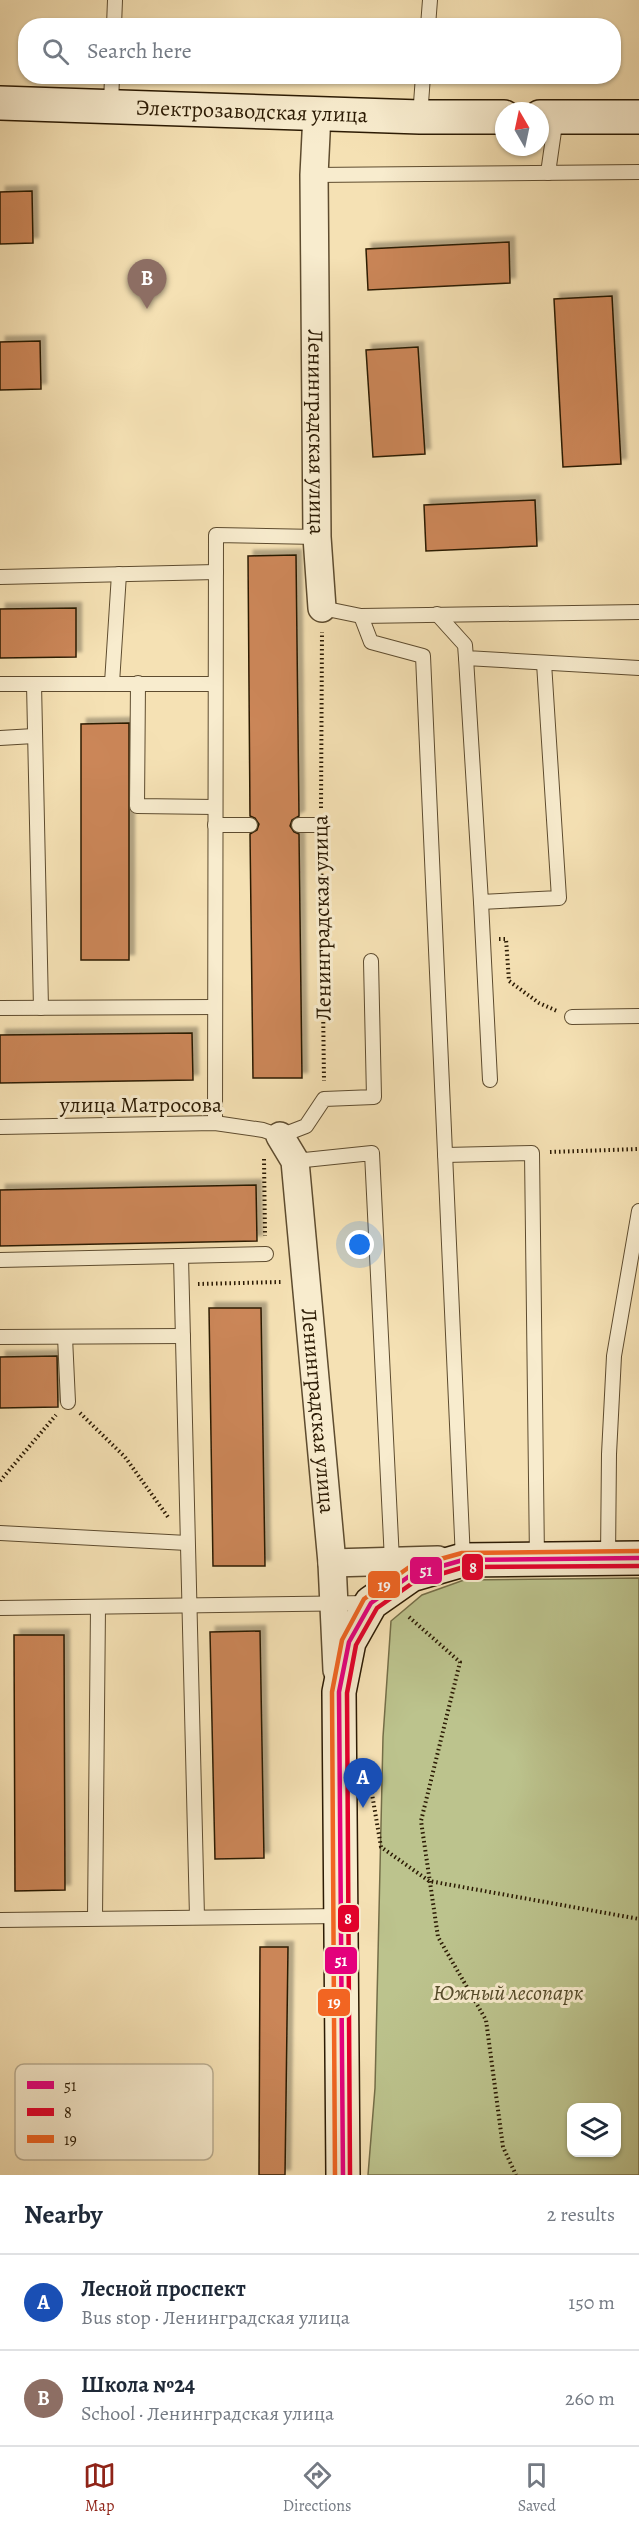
<!DOCTYPE html>
<html lang="en">
<head>
<meta charset="utf-8">
<style>
	:root { --surface:#fff; --page:#f2f2f3; --text:#1f2937; --muted:#747a83; --line:#e0e1e3; --accent:#8f2418 }
	body { margin:0; font-family:Alegreya,serif; background:var(--page); color:var(--text) }
	.controls { position:absolute; right:18px; bottom:18px; display:grid; overflow:hidden; border-radius:12px; box-shadow:0 2px 4px #0004 }
	.controls button { width:54px; height:54px; display:grid; place-items:center; padding:0; border:0; border-bottom:2px solid var(--line); background:var(--surface); color:var(--text); font:30px sans-serif }
	.compass { position:absolute; left:495px; top:102px; width:54px; height:54px; border-radius:50%; background:var(--surface); box-shadow:0 2px 4px #0004; rotate:351deg }
	.you { position:absolute; left:360px; top:1245px; width:21px; height:21px; margin:-15px; border:4px solid #fff; border-radius:50%; background:#1a73e8; box-shadow:0 0 0 9px #1a73e833 }
	.badge { display:grid; place-items:center; width:39px; height:39px; border-radius:50%; background:var(--accent); color:#fff; font-size:20px; font-weight:700 }
	.pin { position:absolute; translate:-50% -50px; filter:drop-shadow(0 2px 3px #0008) }
	.pin::after { content:''; position:absolute; top:32px; width:21px; height:18px; background:inherit; clip-path:polygon(0 0,100% 0,50% 100%) }
	.list { margin:0; padding:0; list-style:none }
	h2 { display:flex; justify-content:space-between; align-items:center; height:78px; margin:0; padding:0 24px; font-size:26px }
	h2 small { font-size:20px; font-weight:400; color:var(--muted) }
	.list li { display:grid; grid-template-columns:39px 1fr auto; gap:18px; align-items:center; box-sizing:border-box; height:96px; padding:0 24px; border-top:2px solid var(--line) }
	.list b { display:block; font-size:22px; white-space:nowrap }
	.list p { margin:0; font-size:20px; white-space:nowrap; color:var(--muted) }
	.list em { font-size:20px; font-style:normal; color:var(--muted) }
	.icon { flex:none; width:33px; height:33px; fill:none; stroke:currentColor; stroke-width:2; stroke-linecap:round; stroke-linejoin:round }
	.map { position:relative; flex:none; width:639px; height:2175px; overflow:hidden }
	.search { position:absolute; background:var(--surface); box-shadow:0 2px 4px #0004; left:18px; right:18px; top:18px; height:66px; display:flex; align-items:center; gap:15px; box-sizing:border-box; padding:0 21px; border-radius:24px; color:var(--muted); font-size:22px }
	.sheet { height:270px; background:var(--surface) }
	nav { display:flex; justify-content:space-around; align-items:center; box-sizing:border-box; height:84px; border-top:2px solid var(--line); background:var(--surface); font-size:16px; color:var(--muted) }
	nav a { display:grid; justify-items:center; gap:3px }
	nav .on { color:var(--accent) }
	.map>svg:first-child { display:block }
	.green { fill:#bcc38d; stroke:#746e48; stroke-width:1.5; fill-rule:evenodd }
	.building { fill:#cb8658; stroke:#2b1a03; stroke-width:1.5; filter:url(#shadow) }
	.lines { fill:none; stroke-linecap:round; stroke-linejoin:round }
	.lane-casing { stroke:#5e4c2f; stroke-width:16 }
	.street-casing { stroke:#5e4c2f; stroke-width:30 }
	.secondary-casing { stroke:#2b1a03; stroke-width:36 }
	.path { stroke:#2b1a03; stroke-width:4; stroke-dasharray:1.5 3; stroke-linecap:butt }
	.lane { stroke:#f8ecce; stroke-width:14 }
	.street { stroke:#f8ecce; stroke-width:27 }
	.secondary { stroke:#f8ecce; stroke-width:33 }
	.bus-1-casing { stroke:#f8ecce; stroke-width:9 }
	.bus-2-casing { stroke:#f8ecce; stroke-width:9 }
	.bus-3-casing { stroke:#f8ecce; stroke-width:9 }
	.bus-1 { stroke:#e5007d; stroke-width:4.5 }
	.bus-2 { stroke:#e4002b; stroke-width:4.5 }
	.bus-3 { stroke:#f26522; stroke-width:4.5 }
	.labels { text-anchor:middle; dominant-baseline:central; stroke-width:6; stroke-linejoin:round; paint-order:stroke }
	.street-label { font-size:22px; fill:#2b1a03; stroke:#f8ecce }
	.park-label { font-size:22px; font-style:italic; fill:#564d2c; stroke:#f8ecce }
	.key { fill:#f8ecce; stroke:#baad91; stroke-width:1.5 }
	.key-label { font-size:16px; fill:#2b1a03 }
	.line-badge { stroke:#f8ecce; stroke-width:2 }
	.badge-label { font-size:16px; text-anchor:middle; font-weight:bold; fill:#fff }
</style>
</head>
<body>
<div class="map">
<svg width="639" height="2175" viewBox="0 0 639 2175">
	<defs>
		<filter id="shadow"><feDropShadow dx="5.5" dy="-5.5" stdDeviation="1.5" flood-color="#0004"/></filter>
	</defs>
	<rect width="100%" height="100%" fill="#f5e1b4"/>
	<filter id="stains"><feTurbulence type="fractalNoise" baseFrequency=".00333" numOctaves="4"/><feColorMatrix values="0 0 0 0 .2 0 0 0 0 .09 0 0 0 0 .02 0 0 0 .5 -.17"/></filter>
	<radialGradient id="worn" r=".72"><stop offset=".6" stop-color="#630" stop-opacity="0"/><stop offset="1" stop-color="#630" stop-opacity=".3"/></radialGradient>
	<!-- green -->
	<path class="green" d="M639,1578V2175H368L375,2088L383,1737L391,1621L422,1595L464,1580ZM572,2108H616V2152H572Z"/>
	<!-- building -->
	<g class="building">
		<polygon points="32,191 33,243 0,244 0,192"/>
		<polygon points="509,242 510,283 368,290 366,249"/>
		<polygon points="612,296 621,464 563,467 554,299"/>
		<polygon points="40,341 41,389 0,390 0,342"/>
		<polygon points="418,347 425,454 373,457 366,350"/>
		<polygon points="535,500 537,546 426,551 424,505"/>
		<polygon points="296,555 299,816 292,820 290,826 294,832 299,834 302,1078 253,1078 250,834 257,830 259,824 255,818 250,816 248,556"/>
		<polygon points="76,608 76,657 0,658 0,609"/>
		<polygon points="129,723 129,960 81,960 81,724"/>
		<polygon points="192,1033 193,1080 0,1083 0,1035"/>
		<polygon points="256,1185 257,1241 0,1246 0,1190"/>
		<polygon points="209,1308 261,1308 265,1566 213,1566"/>
		<polygon points="57,1356 58,1407 0,1408 0,1357"/>
		<polygon points="260,1631 264,1858 215,1859 210,1632"/>
		<polygon points="14,1635 64,1635 65,1890 15,1891"/>
		<polygon points="260,1947 288,1947 285,2175 259,2175"/>
	</g>
	<g class="lines">
		<!-- lane casing -->
		<g class="lane-casing">
			<g id="lane">
				<polyline points="114,26 115,0"/>
				<polyline points="428,26 430,0"/>
				<polyline points="111,106 112,76"/>
				<polyline points="420,117 423,76"/>
				<polyline points="548,173 556,117"/>
				<polyline points="314,175 639,172"/>
				<polyline points="0,577 216,572"/>
				<polyline points="322,608 361,616 639,612"/>
				<polyline points="437,614 465,645 466,658 639,668"/>
				<polyline points="361,616 371,642 423,656 463,1560"/>
				<polyline points="466,658 481,902 559,898 544,663"/>
				<polyline points="112,683 119,574"/>
				<polyline points="138,683 137,806 215,807"/>
				<polyline points="0,684 215,684"/>
				<polyline points="34,684 41,1008"/>
				<polyline points="0,738 34,736"/>
				<polyline points="215,825 250,825"/>
				<polyline points="299,825 321,825"/>
				<polyline points="481,902 490,1080"/>
				<polyline points="0,1008 215,1007"/>
				<polyline points="572,1017 639,1016"/>
				<polyline points="215,1123 216,535 317,537"/>
				<polyline points="0,1127 215,1123 263,1130 280,1136 306,1126 324,1099 374,1097 371,961"/>
				<polyline points="445,1155 532,1153 537,1559"/>
				<polyline points="295,1161 372,1153 392,1561"/>
				<polyline points="181,1257 197,1917"/>
				<polyline points="0,1260 266,1254"/>
				<polyline points="0,1337 183,1336"/>
				<polyline points="65,1337 68,1402"/>
				<polyline points="0,1533 187,1543"/>
				<polyline points="608,1558 609,1454 614,1356 639,1211"/>
				<polyline points="0,1608 370,1603"/>
				<polyline points="95,1918 98,1607"/>
				<polyline points="0,1920 341,1916"/>
			</g>
		</g>
		<!-- street casing -->
		<g class="street-casing">
			<g id="street">
				<path id="s1" d="M317,114L314,175L317,537L322,608"/>
				<path id="s2" d="M280,1136L295,1161L332,1563L337,1670"/>
				<polyline points="332,1563 438,1560"/>
			</g>
		</g>
		<!-- secondary casing -->
		<g class="secondary-casing">
			<g id="secondary">
				<path id="s3" d="M0,103L420,117H504"/>
				<polyline points="540,117 639,117"/>
				<polyline points="343,2175 339,1692 349,1642 371,1603 411,1575 463,1560 639,1558"/>
			</g>
		</g>
		<!-- path -->
		<g class="path">
			<polyline points="321,808 322,632"/>
			<polyline points="321,842 324,1081"/>
			<polyline points="499,939 506,939 509,981 539,1003 557,1011"/>
			<polyline points="550,1152 639,1149"/>
			<polyline points="264,1159 265,1236"/>
			<polyline points="198,1284 281,1282"/>
			<polyline points="80,1413 125,1457 168,1517"/>
			<polyline points="0,1481 56,1415"/>
			<polyline points="409,1617 460,1662 421,1821 438,1937 486,2020 503,2147 516,2175"/>
			<polyline points="371,1788 381,1847 429,1881 639,1919"/>
		</g>
		<!-- lane -->
		<use href="#lane" class="lane"/>
		<!-- street -->
		<use href="#street" class="street"/>
		<!-- secondary -->
		<use href="#secondary" class="secondary"/>
		<!-- bus-1 casing -->
		<g class="bus-1-casing">
			<polyline id="bus-1" points="343,2175 339,1692 349,1642 371,1603 411,1575 463,1560 639,1558"/>
		</g>
		<!-- bus-2 casing -->
		<g class="bus-2-casing">
			<polyline id="bus-2" points="350,2175 347,1693 356,1645 377,1608 414,1582 464,1567 639,1566"/>
		</g>
		<!-- bus-3 casing -->
		<g class="bus-3-casing">
			<polyline id="bus-3" points="335,2175 332,1692 342,1640 364,1599 408,1568 462,1553 639,1551"/>
		</g>
		<!-- bus-1 -->
		<use href="#bus-1" class="bus-1"/>
		<!-- bus-2 -->
		<use href="#bus-2" class="bus-2"/>
		<!-- bus-3 -->
		<use href="#bus-3" class="bus-3"/>
	</g>
	<g class="labels">
		<!-- street labels -->
		<g class="street-label">
			<text stroke="none"><textPath href="#s3" startOffset="252">Электрозаводская улица</textPath></text>
			<text stroke="none"><textPath href="#s1" startOffset="318">Ленинградская улица</textPath></text>
			<text transform="translate(322 918) rotate(-91)">Ленинградская улица</text>
			<text x="141" y="1105">улица Матросова</text>
			<text stroke="none"><textPath href="#s2" startOffset="280">Ленинградская улица</textPath></text>
		</g>
		<!-- park labels -->
		<g class="park-label">
			<text x="508" y="1993">Южный лесопарк</text>
		</g>
	</g>
	<!-- legend -->
	<rect x="15" y="2064" width="198" height="96" rx="9" class="key"/>
	<rect x="27" y="2081" width="27" height="8" fill="#e5007d"/>
	<rect x="27" y="2108" width="27" height="8" fill="#e4002b"/>
	<rect x="27" y="2135" width="27" height="8" fill="#f26522"/>
	<g class="key-label">
		<text x="64" y="2091">51</text>
		<text x="64" y="2118">8</text>
		<text x="64" y="2145">19</text>
	</g>
	<g class="line-badge">
		<rect x="461" y="1553" width="23" height="28" rx="6" fill="#e4002b"/>
		<rect x="409" y="1556" width="34" height="29" rx="6" fill="#e5007d"/>
		<rect x="367" y="1570" width="34" height="29" rx="6" fill="#f26522"/>
		<rect x="337" y="1904" width="23" height="29" rx="6" fill="#e4002b"/>
		<rect x="324" y="1946" width="34" height="29" rx="6" fill="#e5007d"/>
		<rect x="317" y="1988" width="34" height="29" rx="6" fill="#f26522"/>
	</g>
	<g class="badge-label">
		<text x="473" y="1573">8</text>
		<text x="426" y="1576">51</text>
		<text x="384" y="1591">19</text>
		<text x="348" y="1924">8</text>
		<text x="341" y="1966">51</text>
		<text x="334" y="2008">19</text>
	</g>
	<rect width="100%" height="100%" filter="url(#stains)"/>
	<rect width="100%" height="100%" fill="url(#worn)"/>
</svg>
<div class="controls">
<button><svg class="icon" aria-label="layers" viewBox="0 0 24 24"><path d="M12 4l9 5-9 5-9-5zM3 14l9 5 9-5"/></svg></button>
</div>
<svg class="compass" viewBox="-18 -18 36 36"><path d="M0-13l5 13h-10z" fill="#e53935"/><path d="M0 13l5-13h-10z" fill="#747a83"/></svg>
<div class="you"></div>
<div class="pin badge" style="left:363px;top:1808px;background:#1a4fb4">A</div>
<div class="pin badge" style="left:147px;top:309px;background:#8d6e63">B</div>
<div class="search"><svg class="icon" aria-label="search" viewBox="0 0 24 24"><circle cx="10" cy="10" r="6"/><path d="M15 15l6 6"/></svg>Search here</div>
</div>
<section class="sheet">
<h2>Nearby<small>2 results</small></h2>
<ul class="list">
<li><span class="badge" style="background:#1a4fb4">A</span><div><b>Лесной проспект</b><p>Bus stop · Ленинградская улица</p></div><em>150 m</em></li>
<li><span class="badge" style="background:#8d6e63">B</span><div><b>Школа №24</b><p>School · Ленинградская улица</p></div><em>260 m</em></li>
</ul>
</section>
<nav>
<a class="on"><svg class="icon" aria-label="map" viewBox="0 0 24 24"><path d="M3 6l6-2 6 2 6-2v14l-6 2-6-2-6 2zM9 4v14M15 6v14"/></svg>Map</a>
<a><svg class="icon" aria-label="directions" viewBox="0 0 24 24"><path d="M12 3l9 9-9 9-9-9zM9 14v-3h6M13 9l2 2-2 2"/></svg>Directions</a>
<a><svg class="icon" aria-label="saved" viewBox="0 0 24 24"><path d="M7 4h10v16l-5-4-5 4z"/></svg>Saved</a>
</nav>
</body>
</html>
